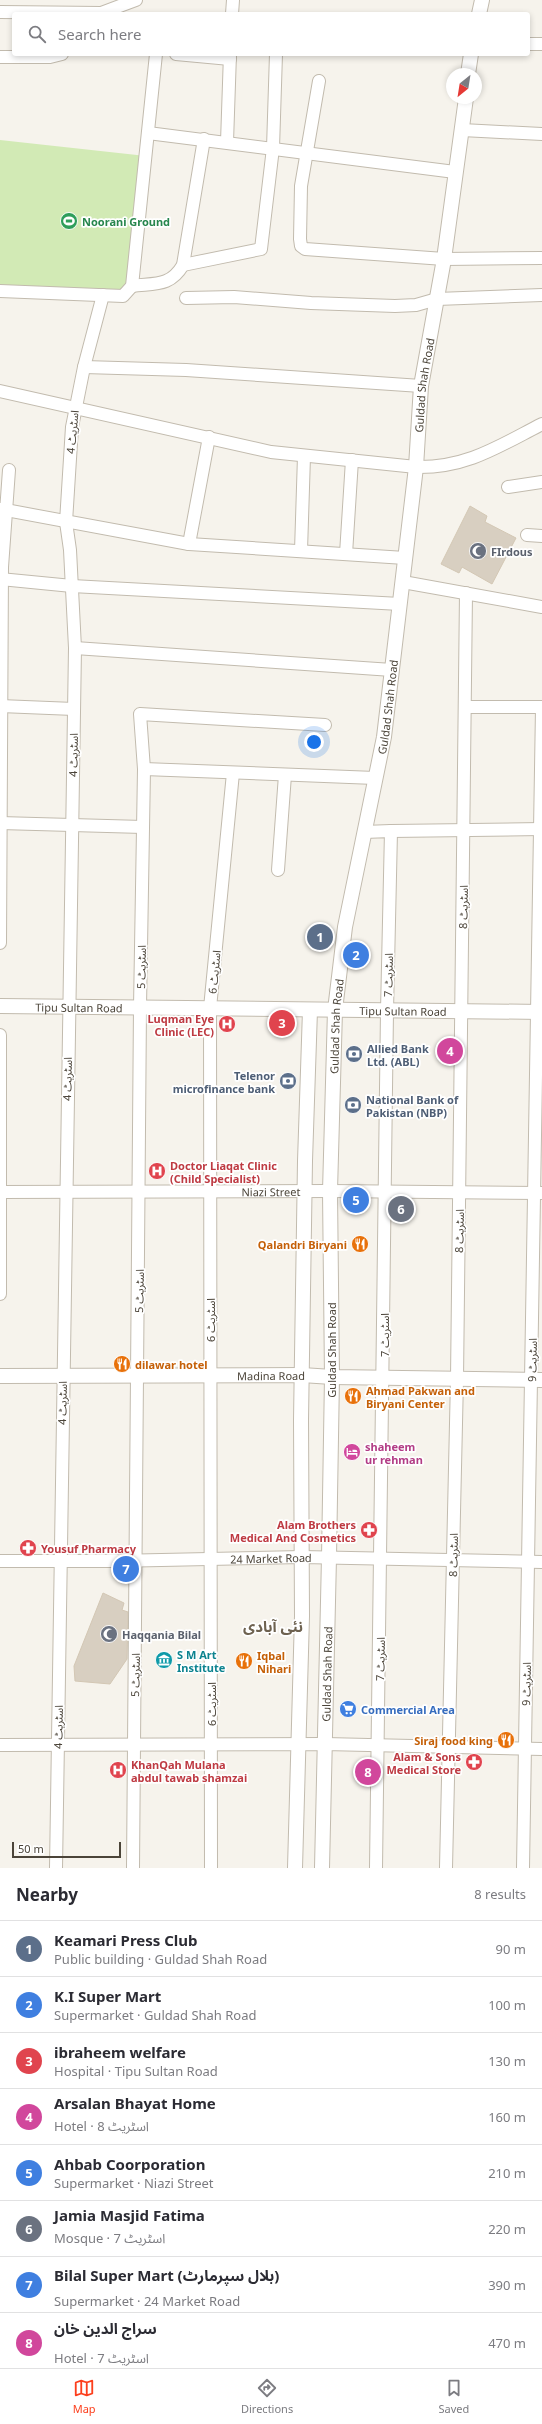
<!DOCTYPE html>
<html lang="en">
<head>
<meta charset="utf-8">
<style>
	:root { --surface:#fff; --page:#f7f7f7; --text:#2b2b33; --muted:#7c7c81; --line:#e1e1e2; --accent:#fc3f1d }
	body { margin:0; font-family:"Noto Sans","Noto Sans Arabic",sans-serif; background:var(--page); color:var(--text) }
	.compass { position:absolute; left:446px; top:68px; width:36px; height:36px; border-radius:50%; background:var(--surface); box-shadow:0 2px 6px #0003; rotate:210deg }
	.scale { position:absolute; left:12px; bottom:10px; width:109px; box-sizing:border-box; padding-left:4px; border:2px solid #4b4439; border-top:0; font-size:11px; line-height:14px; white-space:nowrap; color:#4b4439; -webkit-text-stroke:3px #fff; paint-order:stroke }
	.you { position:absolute; left:314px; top:742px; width:14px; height:14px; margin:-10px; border:3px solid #fff; border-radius:50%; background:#1a73e8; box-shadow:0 0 0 6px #1a73e833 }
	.badge { display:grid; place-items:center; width:26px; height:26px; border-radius:50%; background:var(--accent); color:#fff; font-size:13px; font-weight:700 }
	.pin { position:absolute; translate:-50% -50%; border:2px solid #fff; box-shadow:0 1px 4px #0006 }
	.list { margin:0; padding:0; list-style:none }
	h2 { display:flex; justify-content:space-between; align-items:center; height:52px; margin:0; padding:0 16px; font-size:17px }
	h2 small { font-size:13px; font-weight:400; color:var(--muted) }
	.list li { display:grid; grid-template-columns:26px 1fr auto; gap:12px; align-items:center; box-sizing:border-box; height:56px; padding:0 16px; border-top:1px solid var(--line) }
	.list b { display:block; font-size:15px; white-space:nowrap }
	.list p { margin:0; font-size:13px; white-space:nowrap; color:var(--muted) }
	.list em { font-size:13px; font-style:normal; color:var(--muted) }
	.icon { flex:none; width:22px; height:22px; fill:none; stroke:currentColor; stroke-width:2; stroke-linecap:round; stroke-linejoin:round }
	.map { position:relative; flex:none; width:542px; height:1868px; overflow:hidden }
	.search { position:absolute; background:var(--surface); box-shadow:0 2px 6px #0003; left:12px; right:12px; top:12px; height:44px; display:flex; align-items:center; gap:10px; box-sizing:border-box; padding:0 14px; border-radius:4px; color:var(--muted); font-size:15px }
	.sheet { height:500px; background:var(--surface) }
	nav { display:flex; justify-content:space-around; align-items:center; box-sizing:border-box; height:56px; border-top:1px solid var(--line); background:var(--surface); font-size:11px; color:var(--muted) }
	nav a { display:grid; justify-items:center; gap:2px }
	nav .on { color:var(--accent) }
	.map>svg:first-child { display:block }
	.green { fill:#d2eab5 }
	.building { fill:#d8cfc1; stroke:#d3c7b4 }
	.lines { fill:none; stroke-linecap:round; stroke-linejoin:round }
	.minor-casing { stroke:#c2bbae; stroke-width:14 }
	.tertiary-casing { stroke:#c2bbae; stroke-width:16 }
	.minor { stroke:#fff; stroke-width:12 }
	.tertiary { stroke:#fff; stroke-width:14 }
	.labels { text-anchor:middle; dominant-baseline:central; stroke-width:3.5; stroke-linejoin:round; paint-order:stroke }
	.leisure-label { font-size:11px; font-weight:bold; fill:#27864d; stroke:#fff; text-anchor:start }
	.street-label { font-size:11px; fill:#4b4439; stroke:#fff }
	.worship-label { font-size:11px; font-weight:bold; fill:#5b616d; stroke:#fff; text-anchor:start }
	.health-label { font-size:11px; font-weight:bold; fill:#be3a42; stroke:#fff; text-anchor:end }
	.service-label { font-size:11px; font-weight:bold; fill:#4e5e75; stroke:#fff; text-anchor:start }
	.food-label { font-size:11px; font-weight:bold; fill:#c56008; stroke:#fff; text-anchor:start }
	.hotel-label { font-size:11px; font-weight:bold; fill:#b23c85; stroke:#fff; text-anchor:start }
	.culture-label { font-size:11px; font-weight:bold; fill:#0d838f; stroke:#fff; text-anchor:start }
	.shop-label { font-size:11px; font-weight:bold; fill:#366cbe; stroke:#fff; text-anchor:start }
	.district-label { font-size:15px; font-weight:bold; fill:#6e6250; stroke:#fff }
</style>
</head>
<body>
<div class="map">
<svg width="542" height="1868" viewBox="0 0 542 1868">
	<rect width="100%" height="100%" fill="#f6f3ec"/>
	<!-- green -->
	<polygon class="green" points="0,140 146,156 132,286 123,296 0,291"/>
	<!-- building -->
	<g class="building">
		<polygon points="470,506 487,516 485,522 516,538 492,584 462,567 459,573 441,564"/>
		<polygon points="103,1593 124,1603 122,1610 128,1612 127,1659 110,1684 75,1681 74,1666"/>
	</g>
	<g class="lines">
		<!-- minor casing -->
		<g class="minor-casing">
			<g id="minor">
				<polyline points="0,12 101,13 136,0"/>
				<polyline points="232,14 233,0"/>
				<polyline points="528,44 542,44"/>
				<polyline points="176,54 230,59"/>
				<polyline points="0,57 50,57 62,54"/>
				<polyline points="319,81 301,186 300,239 301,246 305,249 444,259 542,258"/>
				<polyline points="462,130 542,134"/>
				<polyline points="148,133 455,172"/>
				<polyline points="227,142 230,54"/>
				<polyline points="183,265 261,249 273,148 276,54"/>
				<path d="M132,286C155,283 170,287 183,265L204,139"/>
				<polyline points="0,291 123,296 132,286 156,54"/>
				<polyline points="186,298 234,297 311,303 395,306 416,305 437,299 542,295"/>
				<polyline points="84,367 186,370 421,386"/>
				<path d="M0,391L271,452L416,467C467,468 499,446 542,424"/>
				<polyline points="508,487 542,482"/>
				<polyline points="0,509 189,544 405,558"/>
				<polyline points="527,535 542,536"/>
				<polyline points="189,544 209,437"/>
				<polyline points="301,551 304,456"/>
				<polyline points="346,554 352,460"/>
				<polyline points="0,579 72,586 400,604"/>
				<polyline points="403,582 542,607"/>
				<polyline points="75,648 392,670"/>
				<polyline points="0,706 74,709"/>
				<polyline points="465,707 542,707"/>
				<polyline points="144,769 375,778"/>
				<polyline points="0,823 143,827"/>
				<polyline points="391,831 542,829"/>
				<polyline points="364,832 391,831 387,1011 376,1868"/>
				<polyline points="278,870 285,775"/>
				<polyline points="0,943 2,567 9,470"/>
				<polyline points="0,1035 0,1294"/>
				<path id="s1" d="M0,1192L330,1191L541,1193"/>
				<path id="s2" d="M0,1561H114L302,1557L542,1562"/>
				<polyline points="0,1745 325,1744 542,1749"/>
				<polyline points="56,1868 75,648 70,550 66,522 72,427 84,367 103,295"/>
				<polyline points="133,1868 140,1007 144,769 140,714 325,725"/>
				<polyline points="211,1868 210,1008 233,773"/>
				<polyline points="446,1868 457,1379 466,593"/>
				<polyline points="523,1868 542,708"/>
			</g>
		</g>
		<!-- tertiary casing -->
		<g class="tertiary-casing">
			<g id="tertiary">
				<polyline points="479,14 482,0"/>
				<polyline points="468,74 471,54"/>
				<path id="s3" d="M0,1006L542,1012"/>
				<path id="s4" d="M0,1376L302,1375L332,1377L542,1380"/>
				<polyline points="295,1868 302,1616 301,1420 305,1161 310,1010"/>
				<path id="s5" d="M322,1868L329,1557L332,1377L330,1191L335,1010L345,927L384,737L416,467L421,386L444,259L466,98"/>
			</g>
		</g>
		<!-- minor -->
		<use href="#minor" class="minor"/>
		<!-- tertiary -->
		<use href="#tertiary" class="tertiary"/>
	</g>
	<!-- icons -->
	<defs>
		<g id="stadium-disc" transform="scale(0.9)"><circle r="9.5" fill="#2e9e5b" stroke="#fff"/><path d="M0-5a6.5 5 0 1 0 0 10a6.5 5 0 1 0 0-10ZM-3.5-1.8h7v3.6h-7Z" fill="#fff"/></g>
		<g id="mosque-disc" transform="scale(0.9)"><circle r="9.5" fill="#6b7280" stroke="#fff"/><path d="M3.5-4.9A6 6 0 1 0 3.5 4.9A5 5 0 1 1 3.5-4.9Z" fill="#fff"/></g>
		<g id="hospital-disc" transform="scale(0.9)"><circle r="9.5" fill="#e0444e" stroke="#fff"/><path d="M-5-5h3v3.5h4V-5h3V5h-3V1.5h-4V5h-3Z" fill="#fff"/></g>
		<g id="bank-disc" transform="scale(0.9)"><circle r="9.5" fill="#5c6f8a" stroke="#fff"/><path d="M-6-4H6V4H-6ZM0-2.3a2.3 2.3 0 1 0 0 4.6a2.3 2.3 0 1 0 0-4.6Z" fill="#fff"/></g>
		<g id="restaurant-disc" transform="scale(0.9)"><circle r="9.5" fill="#e8710a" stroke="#fff"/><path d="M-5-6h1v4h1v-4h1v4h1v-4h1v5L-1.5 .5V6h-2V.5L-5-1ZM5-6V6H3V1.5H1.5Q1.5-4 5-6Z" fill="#fff"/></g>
		<g id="hotel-disc" transform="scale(0.9)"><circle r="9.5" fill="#d1479c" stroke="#fff"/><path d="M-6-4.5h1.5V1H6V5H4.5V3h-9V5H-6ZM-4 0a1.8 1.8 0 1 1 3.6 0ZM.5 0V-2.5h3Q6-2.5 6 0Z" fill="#fff"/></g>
		<g id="pharmacy-disc" transform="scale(0.9)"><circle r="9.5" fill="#e0444e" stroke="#fff"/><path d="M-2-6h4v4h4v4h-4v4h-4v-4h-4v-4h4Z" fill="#fff"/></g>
		<g id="museum-disc" transform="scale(0.9)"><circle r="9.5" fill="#0f9aa8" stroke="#fff"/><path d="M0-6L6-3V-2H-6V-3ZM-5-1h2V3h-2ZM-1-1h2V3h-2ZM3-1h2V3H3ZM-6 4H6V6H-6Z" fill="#fff"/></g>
		<g id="supermarket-disc" transform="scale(0.9)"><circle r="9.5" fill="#3f7fe0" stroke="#fff"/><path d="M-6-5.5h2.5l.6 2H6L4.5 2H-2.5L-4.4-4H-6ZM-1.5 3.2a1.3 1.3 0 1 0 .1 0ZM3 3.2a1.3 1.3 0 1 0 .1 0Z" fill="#fff"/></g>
	</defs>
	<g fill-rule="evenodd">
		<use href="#stadium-disc" x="69" y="221"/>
		<use href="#mosque-disc" x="478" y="551"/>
		<use href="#hospital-disc" x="227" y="1024"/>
		<use href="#bank-disc" x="354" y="1054"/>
		<use href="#bank-disc" x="288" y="1081"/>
		<use href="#bank-disc" x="353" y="1105"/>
		<use href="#hospital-disc" x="157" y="1171"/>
		<use href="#restaurant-disc" x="360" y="1244"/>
		<use href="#restaurant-disc" x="122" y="1364"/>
		<use href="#restaurant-disc" x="353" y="1396"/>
		<use href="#hotel-disc" x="352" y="1452"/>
		<use href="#pharmacy-disc" x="369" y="1530"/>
		<use href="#pharmacy-disc" x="28" y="1548"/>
		<use href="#mosque-disc" x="109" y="1634"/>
		<use href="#museum-disc" x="164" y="1660"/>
		<use href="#restaurant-disc" x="244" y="1661"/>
		<use href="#supermarket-disc" x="348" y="1709"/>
		<use href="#restaurant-disc" x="506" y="1740"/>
		<use href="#pharmacy-disc" x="474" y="1762"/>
		<use href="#hospital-disc" x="118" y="1770"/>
	</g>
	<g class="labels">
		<!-- leisure labels -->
		<g class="leisure-label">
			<text x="82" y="221">Noorani Ground</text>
		</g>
		<!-- street labels -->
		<g class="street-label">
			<text stroke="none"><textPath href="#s5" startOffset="1490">Guldad Shah Road</textPath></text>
			<text transform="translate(72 432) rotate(-84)">اسٹریٹ 4</text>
			<text stroke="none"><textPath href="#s5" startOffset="1166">Guldad Shah Road</textPath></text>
			<text transform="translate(73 755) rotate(-89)">اسٹریٹ 4</text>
			<text transform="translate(463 907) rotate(-89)">اسٹریٹ 8</text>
			<text transform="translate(141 967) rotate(-89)">اسٹریٹ 5</text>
			<text transform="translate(214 972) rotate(-84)">اسٹریٹ 6</text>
			<text transform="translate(388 975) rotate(-89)">اسٹریٹ 7</text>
			<text stroke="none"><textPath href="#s3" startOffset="79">Tipu Sultan Road</textPath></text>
			<text stroke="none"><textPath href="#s3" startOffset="403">Tipu Sultan Road</textPath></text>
			<text stroke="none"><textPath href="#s5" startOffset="842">Guldad Shah Road</textPath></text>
			<text transform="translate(67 1079) rotate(-89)">اسٹریٹ 4</text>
			<text stroke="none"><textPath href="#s1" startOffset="271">Niazi Street</textPath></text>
			<text transform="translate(459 1231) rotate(-89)">اسٹریٹ 8</text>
			<text transform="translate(139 1291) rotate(-89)">اسٹریٹ 5</text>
			<text transform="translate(210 1320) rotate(-90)">اسٹریٹ 6</text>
			<text transform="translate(384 1335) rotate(-90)">اسٹریٹ 7</text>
			<text transform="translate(331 1350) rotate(-90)">Guldad Shah Road</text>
			<text transform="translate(532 1360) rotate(-89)">اسٹریٹ 9</text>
			<text stroke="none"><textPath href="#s4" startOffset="271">Madina Road</textPath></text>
			<text transform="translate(62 1403) rotate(-89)">اسٹریٹ 4</text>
			<text transform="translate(453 1555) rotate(-89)">اسٹریٹ 8</text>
			<text stroke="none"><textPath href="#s2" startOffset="271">24 Market Road</textPath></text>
			<text transform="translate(380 1659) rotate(-89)">اسٹریٹ 7</text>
			<text stroke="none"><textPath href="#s5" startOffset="194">Guldad Shah Road</textPath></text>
			<text transform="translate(135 1675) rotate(-89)">اسٹریٹ 5</text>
			<text transform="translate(526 1684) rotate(-89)">اسٹریٹ 9</text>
			<text transform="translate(211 1704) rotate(-90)">اسٹریٹ 6</text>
			<text transform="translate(58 1727) rotate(-89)">اسٹریٹ 4</text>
		</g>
		<!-- worship labels -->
		<g class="worship-label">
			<text x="491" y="551">FIrdous</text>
			<text x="122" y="1634">Haqqania Bilal</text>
		</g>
		<!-- health labels -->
		<g class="health-label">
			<text x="214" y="1018">Luqman Eye<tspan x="214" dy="13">Clinic (LEC)</tspan></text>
			<text x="170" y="1165" text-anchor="start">Doctor Liaqat Clinic<tspan x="170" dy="13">(Child Specialist)</tspan></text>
			<text x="356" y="1524">Alam Brothers<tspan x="356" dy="13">Medical And Cosmetics</tspan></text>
			<text x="41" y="1548" text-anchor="start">Yousuf Pharmacy</text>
			<text x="461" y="1756">Alam &amp; Sons<tspan x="461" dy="13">Medical Store</tspan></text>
			<text x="131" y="1764" text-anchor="start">KhanQah Mulana<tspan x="131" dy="13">abdul tawab shamzai</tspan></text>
		</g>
		<!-- service labels -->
		<g class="service-label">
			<text x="367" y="1048">Allied Bank<tspan x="367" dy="13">Ltd. (ABL)</tspan></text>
			<text x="275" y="1075" text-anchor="end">Telenor<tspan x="275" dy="13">microfinance bank</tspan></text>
			<text x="366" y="1099">National Bank of<tspan x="366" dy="13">Pakistan (NBP)</tspan></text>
		</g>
		<!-- food labels -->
		<g class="food-label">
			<text x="347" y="1244" text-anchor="end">Qalandri Biryani</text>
			<text x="135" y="1364">dilawar hotel</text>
			<text x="366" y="1390">Ahmad Pakwan and<tspan x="366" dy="13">Biryani Center</tspan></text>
			<text x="257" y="1655">Iqbal<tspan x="257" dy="13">Nihari</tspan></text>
			<text x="493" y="1740" text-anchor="end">Siraj food king</text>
		</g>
		<!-- hotel labels -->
		<g class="hotel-label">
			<text x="365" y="1446">shaheem<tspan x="365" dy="13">ur rehman</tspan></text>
		</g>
		<!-- culture labels -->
		<g class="culture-label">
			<text x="177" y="1654">S M Art<tspan x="177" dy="13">Institute</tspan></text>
		</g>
		<!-- shop labels -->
		<g class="shop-label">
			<text x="361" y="1709">Commercial Area</text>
		</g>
		<!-- district labels -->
		<g class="district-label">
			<text x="273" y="1626">نئی آبادی</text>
		</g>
	</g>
</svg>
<svg class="compass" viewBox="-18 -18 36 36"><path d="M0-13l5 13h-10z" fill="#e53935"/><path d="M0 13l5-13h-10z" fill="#7c7c81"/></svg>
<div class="scale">50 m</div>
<div class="you"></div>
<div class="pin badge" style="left:320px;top:937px;background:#5c6f8a">1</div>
<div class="pin badge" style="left:356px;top:955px;background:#3f7fe0">2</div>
<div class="pin badge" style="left:282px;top:1023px;background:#e0444e">3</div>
<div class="pin badge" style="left:450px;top:1051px;background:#d1479c">4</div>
<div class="pin badge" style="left:356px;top:1200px;background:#3f7fe0">5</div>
<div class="pin badge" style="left:401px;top:1209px;background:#6b7280">6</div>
<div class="pin badge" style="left:126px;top:1569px;background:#3f7fe0">7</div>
<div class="pin badge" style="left:368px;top:1772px;background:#d1479c">8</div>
<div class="search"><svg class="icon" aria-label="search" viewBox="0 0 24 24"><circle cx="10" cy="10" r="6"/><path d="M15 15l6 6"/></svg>Search here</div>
</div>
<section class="sheet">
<h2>Nearby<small>8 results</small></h2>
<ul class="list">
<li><span class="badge" style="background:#5c6f8a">1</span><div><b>Keamari Press Club</b><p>Public building · Guldad Shah Road</p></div><em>90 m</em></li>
<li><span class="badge" style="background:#3f7fe0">2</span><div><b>K.I Super Mart</b><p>Supermarket · Guldad Shah Road</p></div><em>100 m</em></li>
<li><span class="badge" style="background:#e0444e">3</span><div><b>ibraheem welfare</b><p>Hospital · Tipu Sultan Road</p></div><em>130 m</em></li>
<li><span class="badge" style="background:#d1479c">4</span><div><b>Arsalan Bhayat Home</b><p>Hotel · اسٹریٹ 8</p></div><em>160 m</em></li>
<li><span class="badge" style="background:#3f7fe0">5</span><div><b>Ahbab Coorporation</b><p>Supermarket · Niazi Street</p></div><em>210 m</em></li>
<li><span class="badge" style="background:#6b7280">6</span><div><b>Jamia Masjid Fatima</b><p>Mosque · اسٹریٹ 7</p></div><em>220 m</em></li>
<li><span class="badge" style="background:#3f7fe0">7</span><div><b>Bilal Super Mart (بلال سپرمارٹ)</b><p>Supermarket · 24 Market Road</p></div><em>390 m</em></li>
<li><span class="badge" style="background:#d1479c">8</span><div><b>سراج الدین خان</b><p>Hotel · اسٹریٹ 7</p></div><em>470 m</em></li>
</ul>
</section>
<nav>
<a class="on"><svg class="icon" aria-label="map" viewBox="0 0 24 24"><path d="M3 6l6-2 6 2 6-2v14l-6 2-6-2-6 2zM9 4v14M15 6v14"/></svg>Map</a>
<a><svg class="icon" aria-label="directions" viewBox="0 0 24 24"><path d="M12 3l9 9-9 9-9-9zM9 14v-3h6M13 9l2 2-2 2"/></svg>Directions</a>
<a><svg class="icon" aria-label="saved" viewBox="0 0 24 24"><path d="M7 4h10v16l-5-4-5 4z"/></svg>Saved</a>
</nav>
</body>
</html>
